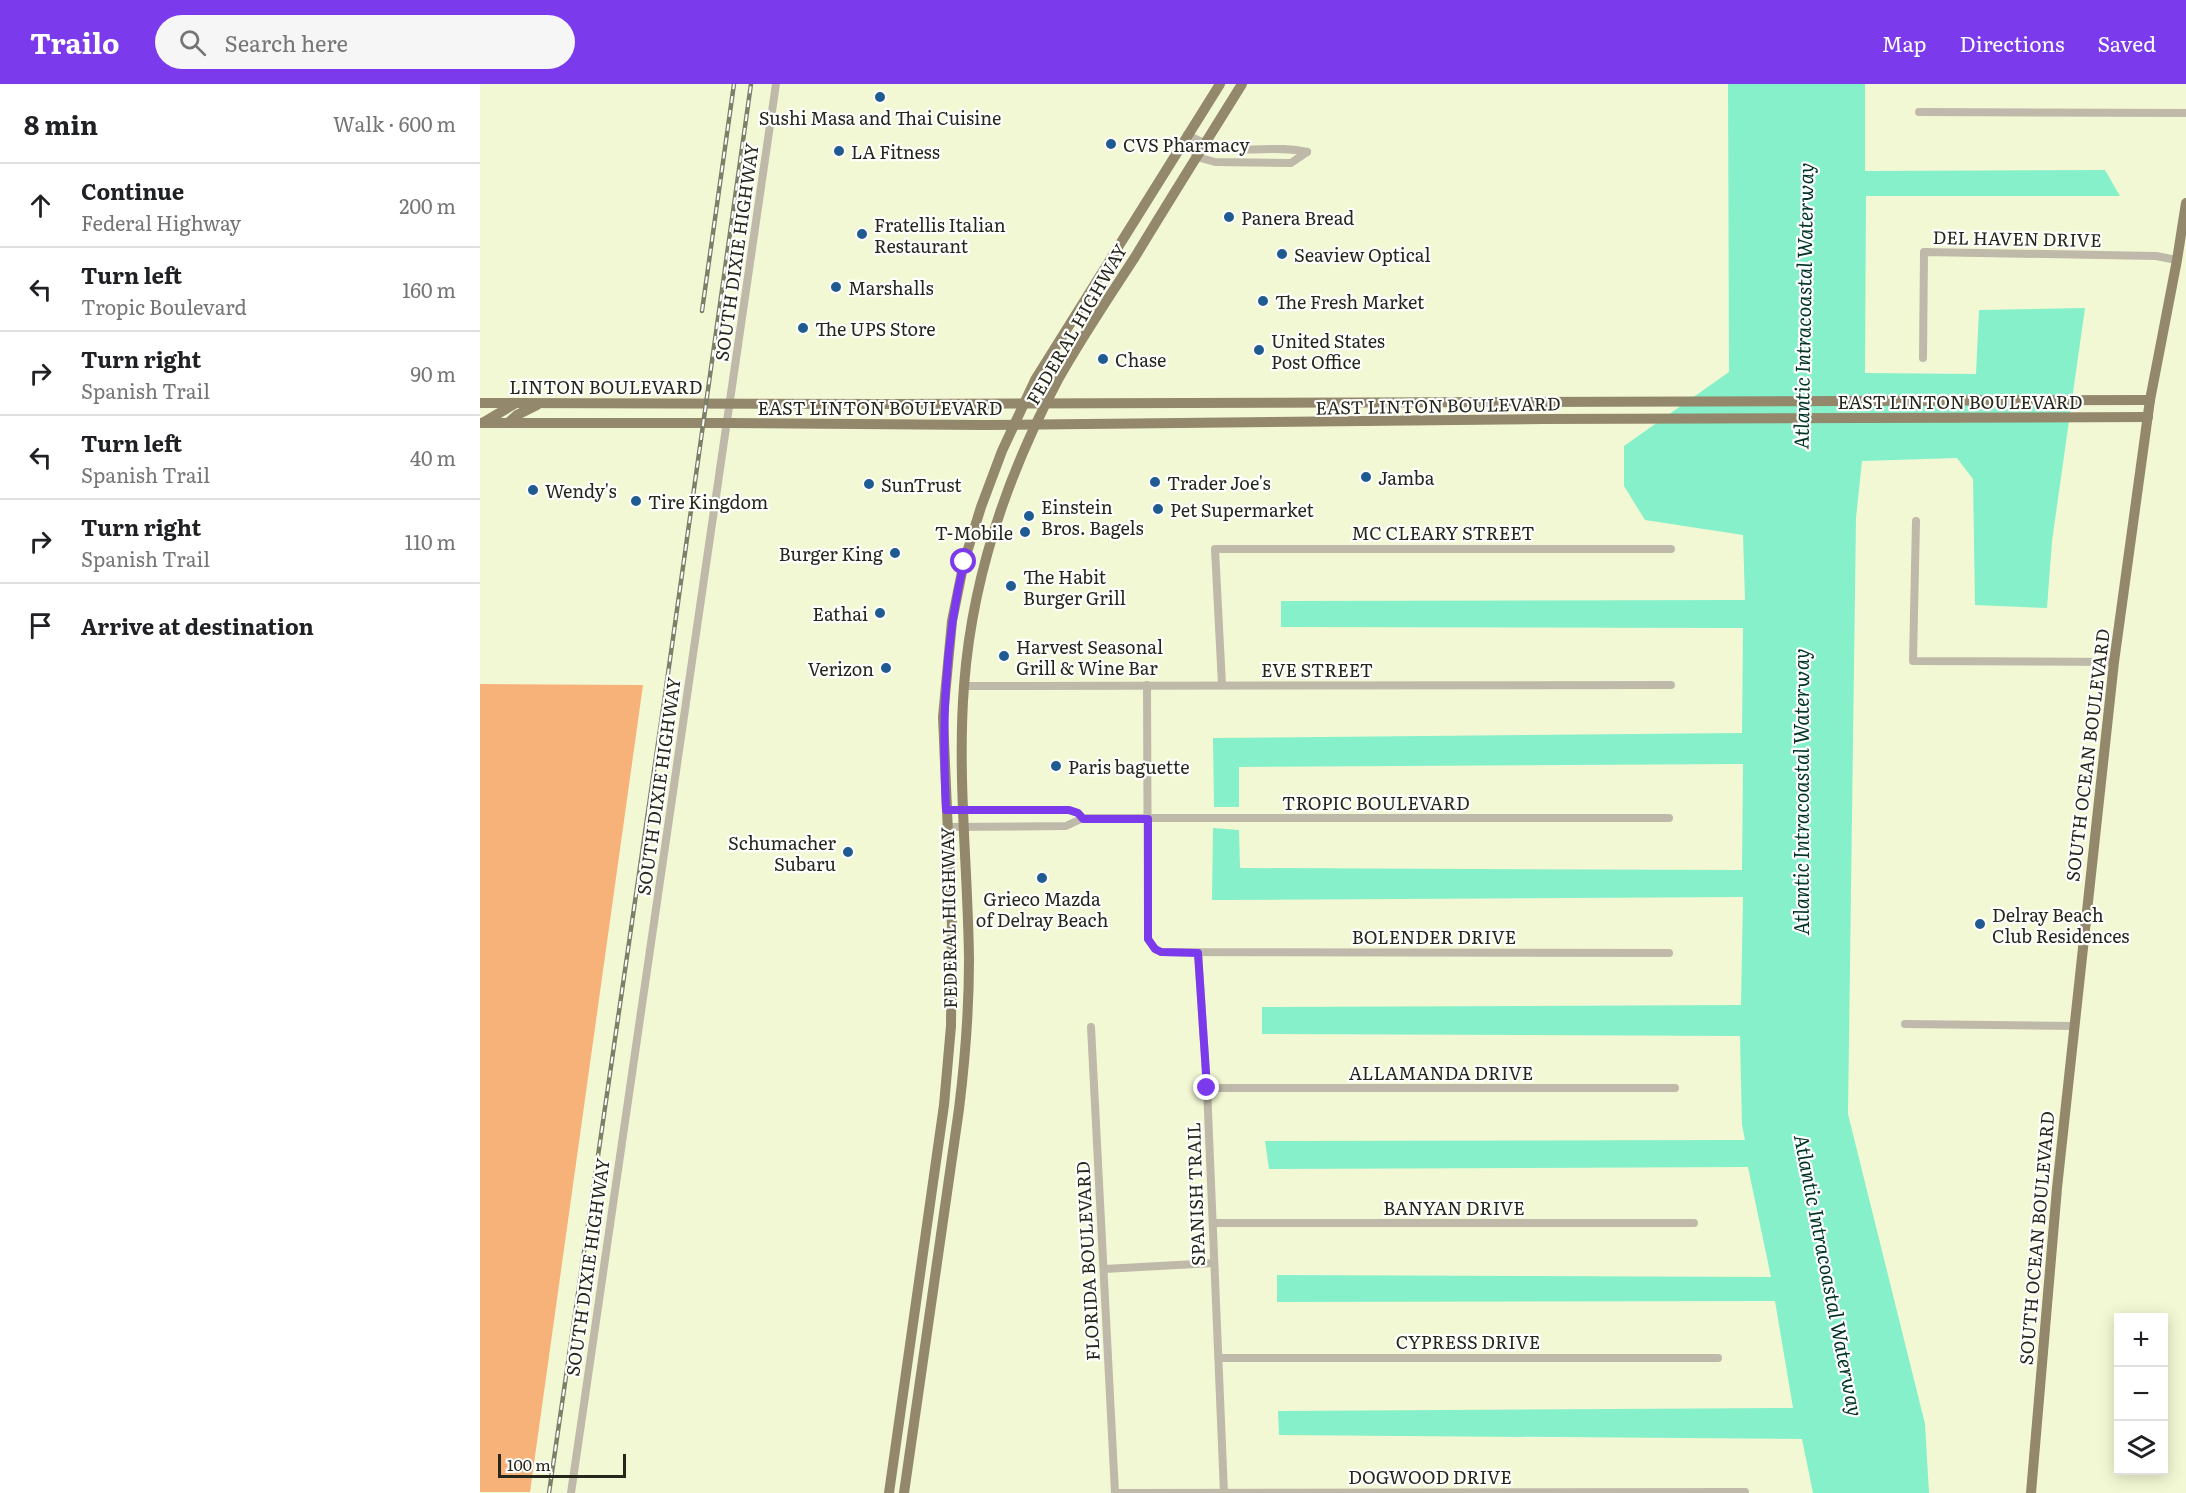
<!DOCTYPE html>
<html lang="en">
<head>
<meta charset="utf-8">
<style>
	:root { --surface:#fff; --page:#f6f6f6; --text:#202124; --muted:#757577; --line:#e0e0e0; --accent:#7c3aed }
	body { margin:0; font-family:Literata,serif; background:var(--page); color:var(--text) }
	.controls { position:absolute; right:18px; bottom:18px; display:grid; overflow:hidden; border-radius:0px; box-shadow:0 3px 15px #0003 }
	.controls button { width:54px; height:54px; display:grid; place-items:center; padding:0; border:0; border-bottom:2px solid var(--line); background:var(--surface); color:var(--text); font:30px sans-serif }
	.scale { position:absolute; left:18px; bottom:15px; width:128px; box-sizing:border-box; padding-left:6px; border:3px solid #26271a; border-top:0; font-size:16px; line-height:21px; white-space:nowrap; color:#26271a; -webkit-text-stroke:4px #fff; paint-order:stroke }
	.stop { position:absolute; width:18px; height:18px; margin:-14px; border:4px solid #7c3aed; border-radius:50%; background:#fff }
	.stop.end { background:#7c3aed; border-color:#fff; box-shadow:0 2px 6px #0008 }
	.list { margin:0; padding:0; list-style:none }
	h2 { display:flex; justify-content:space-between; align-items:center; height:78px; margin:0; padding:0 24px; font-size:26px }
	h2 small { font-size:20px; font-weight:400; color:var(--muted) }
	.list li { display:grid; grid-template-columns:39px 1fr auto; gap:18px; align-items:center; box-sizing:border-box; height:84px; padding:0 24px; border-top:2px solid var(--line) }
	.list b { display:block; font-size:22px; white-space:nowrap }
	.list p { margin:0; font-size:20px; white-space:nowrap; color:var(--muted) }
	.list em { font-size:20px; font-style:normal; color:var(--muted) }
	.icon { flex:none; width:33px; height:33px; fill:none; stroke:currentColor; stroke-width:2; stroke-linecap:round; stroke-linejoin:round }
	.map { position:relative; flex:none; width:1706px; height:1409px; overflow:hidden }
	header { display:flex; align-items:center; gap:36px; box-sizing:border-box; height:84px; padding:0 30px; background:var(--accent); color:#fff }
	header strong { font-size:28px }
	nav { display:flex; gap:33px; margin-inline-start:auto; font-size:21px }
	.search { width:420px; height:54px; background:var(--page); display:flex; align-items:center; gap:15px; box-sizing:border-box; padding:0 21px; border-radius:33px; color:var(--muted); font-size:22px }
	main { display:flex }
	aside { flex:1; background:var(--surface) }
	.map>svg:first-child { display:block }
	.green { fill:#f7b279 }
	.water { fill:#85f0ca }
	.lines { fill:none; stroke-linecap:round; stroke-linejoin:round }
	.minor { stroke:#bfb9aa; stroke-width:8 }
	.major { stroke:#93876c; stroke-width:10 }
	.rail-casing { stroke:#7d8069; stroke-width:4.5 }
	.rail { stroke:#fff; stroke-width:2; stroke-dasharray:7; stroke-linecap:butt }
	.route { stroke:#7c3aed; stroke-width:8 }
	.poi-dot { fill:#1f5b91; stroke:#fff; stroke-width:2 }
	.labels { text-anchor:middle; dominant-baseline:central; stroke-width:4.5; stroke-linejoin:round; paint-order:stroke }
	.poi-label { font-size:18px; fill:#26271a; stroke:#fff; text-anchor:start }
	.street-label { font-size:18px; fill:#26271a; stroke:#fff }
	.water-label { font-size:20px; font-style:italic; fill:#013426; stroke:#fff }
</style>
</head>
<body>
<header>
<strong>Trailo</strong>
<div class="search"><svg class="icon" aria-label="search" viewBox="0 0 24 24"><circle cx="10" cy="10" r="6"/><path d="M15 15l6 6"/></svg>Search here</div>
<nav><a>Map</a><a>Directions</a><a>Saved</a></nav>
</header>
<main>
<aside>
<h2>8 min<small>Walk · 600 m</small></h2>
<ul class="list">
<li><svg class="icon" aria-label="ahead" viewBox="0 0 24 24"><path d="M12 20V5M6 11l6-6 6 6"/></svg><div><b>Continue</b><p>Federal Highway</p></div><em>200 m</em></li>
<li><svg class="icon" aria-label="left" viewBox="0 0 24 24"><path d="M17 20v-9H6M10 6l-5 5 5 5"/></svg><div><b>Turn left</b><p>Tropic Boulevard</p></div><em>160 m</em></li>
<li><svg class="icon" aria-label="right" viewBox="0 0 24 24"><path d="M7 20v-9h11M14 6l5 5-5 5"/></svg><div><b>Turn right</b><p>Spanish Trail</p></div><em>90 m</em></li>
<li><svg class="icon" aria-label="left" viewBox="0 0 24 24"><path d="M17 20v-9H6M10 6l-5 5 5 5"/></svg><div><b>Turn left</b><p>Spanish Trail</p></div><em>40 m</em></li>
<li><svg class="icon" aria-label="right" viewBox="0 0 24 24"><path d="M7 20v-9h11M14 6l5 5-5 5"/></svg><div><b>Turn right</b><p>Spanish Trail</p></div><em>110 m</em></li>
<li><svg class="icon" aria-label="arrive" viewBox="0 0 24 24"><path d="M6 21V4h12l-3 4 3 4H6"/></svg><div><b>Arrive at destination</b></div></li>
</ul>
</aside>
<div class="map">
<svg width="1706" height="1409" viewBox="0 0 1706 1409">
	<rect width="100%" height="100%" fill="#f3f8d4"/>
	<!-- green -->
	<polygon class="green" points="0,600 163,601 50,1408 0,1408"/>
	<!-- water -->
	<polygon class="water" points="1248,0 1385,0 1385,87 1625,86 1640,112 1386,112 1385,289 1496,290 1499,226 1605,224 1572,457 1567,524 1495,521 1493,395 1477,374 1382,377 1376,434 1368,1030 1445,1340 1449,1409 1333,1409 1322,1355 799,1351 798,1327 1313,1324 1295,1217 797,1218 797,1191 1291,1193 1268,1083 789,1085 785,1057 1265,1056 1262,1041 1260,952 782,950 782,923 1261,921 1263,813 732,816 733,744 759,746 760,784 1262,786 1263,680 759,683 759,723 734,723 733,654 1262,649 1263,544 801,543 801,517 1265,516 1263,451 1165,436 1144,402 1144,362 1249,288"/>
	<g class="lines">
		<!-- minor -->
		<g class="minor">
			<polyline points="1439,28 1706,29"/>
			<polyline points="707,51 717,73 735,78 811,79 827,68"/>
			<path d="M707,51C721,58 736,64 752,65C777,67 802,62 827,68"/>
			<polyline points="1443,274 1444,168 1676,172 1697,176"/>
			<polyline points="1436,437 1433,577 1634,578"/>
			<polyline points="667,601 668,855 675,865 681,868 1189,869"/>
			<polyline points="742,601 735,465 1191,465"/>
			<polyline points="484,602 1191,601"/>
			<polyline points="466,726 589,726 598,729 603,734"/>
			<polyline points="467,743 586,742 603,734 1189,734"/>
			<polyline points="718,869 727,1004 744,1409"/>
			<polyline points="1425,940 1593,942"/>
			<polyline points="611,943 635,1409"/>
			<polyline points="727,1004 1195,1004"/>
			<polyline points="733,1139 1214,1139"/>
			<polyline points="624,1185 734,1179"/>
			<polyline points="739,1274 1238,1274"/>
			<polyline points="91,1409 296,0"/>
			<polyline points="635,1409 1265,1408"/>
		</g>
		<!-- major -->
		<g class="major">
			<polyline points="0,319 406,320 1670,316"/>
			<polyline points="4,338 36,319"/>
			<polyline points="0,339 248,339 504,341 1063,335 1668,333"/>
			<polyline points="28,339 37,331 57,321"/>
			<polyline points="409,1409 464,1021 471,942 472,842 463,633 472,537 484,478 501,423 522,367 555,296 740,0"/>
			<path d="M424,1409L479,1025C485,976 489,926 489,876C488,785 477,693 484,602C492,494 528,389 579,294C602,253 629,213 655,173C690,115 726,58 762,0"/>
			<polyline points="1551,1409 1577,1104 1634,578 1670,316 1697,176 1706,119"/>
		</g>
		<!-- rail casing -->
		<g class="rail-casing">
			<g id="rail">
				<polyline points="222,227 254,0"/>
				<polyline points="69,1409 185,611 271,0"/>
			</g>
		</g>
		<!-- rail -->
		<use href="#rail" class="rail"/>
	</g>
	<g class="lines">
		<!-- route -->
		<path class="route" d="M484,478C464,562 462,641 466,726H589L598,729L603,735H668V855L675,865L681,868L718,869L727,1004"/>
	</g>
	<!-- markers -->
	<g class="poi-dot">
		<circle cx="400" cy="13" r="6"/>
		<circle cx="631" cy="60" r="6"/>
		<circle cx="359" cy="67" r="6"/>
		<circle cx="749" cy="133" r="6"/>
		<circle cx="382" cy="150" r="6"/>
		<circle cx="802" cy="170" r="6"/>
		<circle cx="356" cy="203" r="6"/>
		<circle cx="783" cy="217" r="6"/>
		<circle cx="323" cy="244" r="6"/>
		<circle cx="779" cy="266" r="6"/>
		<circle cx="623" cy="275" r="6"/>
		<circle cx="886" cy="393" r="6"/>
		<circle cx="675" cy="398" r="6"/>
		<circle cx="389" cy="400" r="6"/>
		<circle cx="53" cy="406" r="6"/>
		<circle cx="156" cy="417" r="6"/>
		<circle cx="678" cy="425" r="6"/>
		<circle cx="549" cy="432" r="6"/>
		<circle cx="545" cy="448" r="6"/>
		<circle cx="415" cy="469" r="6"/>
		<circle cx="531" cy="502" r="6"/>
		<circle cx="400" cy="529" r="6"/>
		<circle cx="524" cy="572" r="6"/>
		<circle cx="406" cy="584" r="6"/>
		<circle cx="576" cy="682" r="6"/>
		<circle cx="368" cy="768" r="6"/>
		<circle cx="562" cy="794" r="6"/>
		<circle cx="1500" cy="840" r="6"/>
	</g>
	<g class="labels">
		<!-- poi labels -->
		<g class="poi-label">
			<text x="400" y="33" text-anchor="middle">Sushi Masa and Thai Cuisine</text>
			<text x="643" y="60">CVS Pharmacy</text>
			<text x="371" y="67">LA Fitness</text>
			<text x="761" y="133">Panera Bread</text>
			<text x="394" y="140">Fratellis Italian<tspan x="394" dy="21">Restaurant</tspan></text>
			<text x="814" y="170">Seaview Optical</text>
			<text x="368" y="203">Marshalls</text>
			<text x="795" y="217">The Fresh Market</text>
			<text x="335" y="244">The UPS Store</text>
			<text x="791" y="256">United States<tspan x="791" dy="21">Post Office</tspan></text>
			<text x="635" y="275">Chase</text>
			<text x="898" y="393">Jamba</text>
			<text x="687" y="398">Trader Joe's</text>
			<text x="401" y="400">SunTrust</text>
			<text x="65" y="406">Wendy's</text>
			<text x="168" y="417">Tire Kingdom</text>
			<text x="561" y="422">Einstein<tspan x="561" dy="21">Bros. Bagels</tspan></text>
			<text x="690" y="425">Pet Supermarket</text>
			<text x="533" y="448" text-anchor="end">T-Mobile</text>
			<text x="403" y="469" text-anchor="end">Burger King</text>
			<text x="543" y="492">The Habit<tspan x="543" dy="21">Burger Grill</tspan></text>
			<text x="388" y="529" text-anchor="end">Eathai</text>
			<text x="536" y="562">Harvest Seasonal<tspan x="536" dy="21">Grill &amp; Wine Bar</tspan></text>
			<text x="394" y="584" text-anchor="end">Verizon</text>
			<text x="588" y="682">Paris baguette</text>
			<text x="356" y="758" text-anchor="end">Schumacher<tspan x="356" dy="21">Subaru</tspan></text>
			<text x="562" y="814" text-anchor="middle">Grieco Mazda<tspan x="562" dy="21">of Delray Beach</tspan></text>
			<text x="1512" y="830">Delray Beach<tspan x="1512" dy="21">Club Residences</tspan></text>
		</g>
		<!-- street labels -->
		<g class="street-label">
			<text transform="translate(1537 154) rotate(1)">DEL HAVEN DRIVE</text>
			<text transform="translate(256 168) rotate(-82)">SOUTH DIXIE HIGHWAY</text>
			<text transform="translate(596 240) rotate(-60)">FEDERAL HIGHWAY</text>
			<text x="126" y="302">LINTON BOULEVARD</text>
			<text x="1480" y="317">EAST LINTON BOULEVARD</text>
			<text transform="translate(958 321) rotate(-1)">EAST LINTON BOULEVARD</text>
			<text x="400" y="323">EAST LINTON BOULEVARD</text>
			<text x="963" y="448">MC CLEARY STREET</text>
			<text x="837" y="585">EVE STREET</text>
			<text transform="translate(1607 671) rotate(-83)">SOUTH OCEAN BOULEVARD</text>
			<text transform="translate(178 702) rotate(-82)">SOUTH DIXIE HIGHWAY</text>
			<text x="896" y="718">TROPIC BOULEVARD</text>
			<text transform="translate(468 834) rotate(-91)">FEDERAL HIGHWAY</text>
			<text x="954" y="852">BOLENDER DRIVE</text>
			<text x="961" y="988">ALLAMANDA DRIVE</text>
			<text transform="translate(715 1110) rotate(-92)">SPANISH TRAIL</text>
			<text x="974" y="1123">BANYAN DRIVE</text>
			<text transform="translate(1556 1154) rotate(-85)">SOUTH OCEAN BOULEVARD</text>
			<text transform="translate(607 1177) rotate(-93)">FLORIDA BOULEVARD</text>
			<text transform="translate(107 1183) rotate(-82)">SOUTH DIXIE HIGHWAY</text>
			<text x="988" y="1257">CYPRESS DRIVE</text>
			<text x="950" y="1392">DOGWOOD DRIVE</text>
		</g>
		<!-- water labels -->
		<g class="water-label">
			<text transform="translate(1322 222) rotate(-89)">Atlantic Intracoastal Waterway</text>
			<text transform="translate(1320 708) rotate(-90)">Atlantic Intracoastal Waterway</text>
			<text transform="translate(1350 1191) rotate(79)">Atlantic Intracoastal Waterway</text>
		</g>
	</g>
</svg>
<div class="controls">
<button>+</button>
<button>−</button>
<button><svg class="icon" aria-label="layers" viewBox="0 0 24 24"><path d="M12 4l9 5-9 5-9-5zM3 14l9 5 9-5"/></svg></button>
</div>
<div class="scale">100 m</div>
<div class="stop" style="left:484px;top:478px"></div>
<div class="stop end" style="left:727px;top:1004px"></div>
</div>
</main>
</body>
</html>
